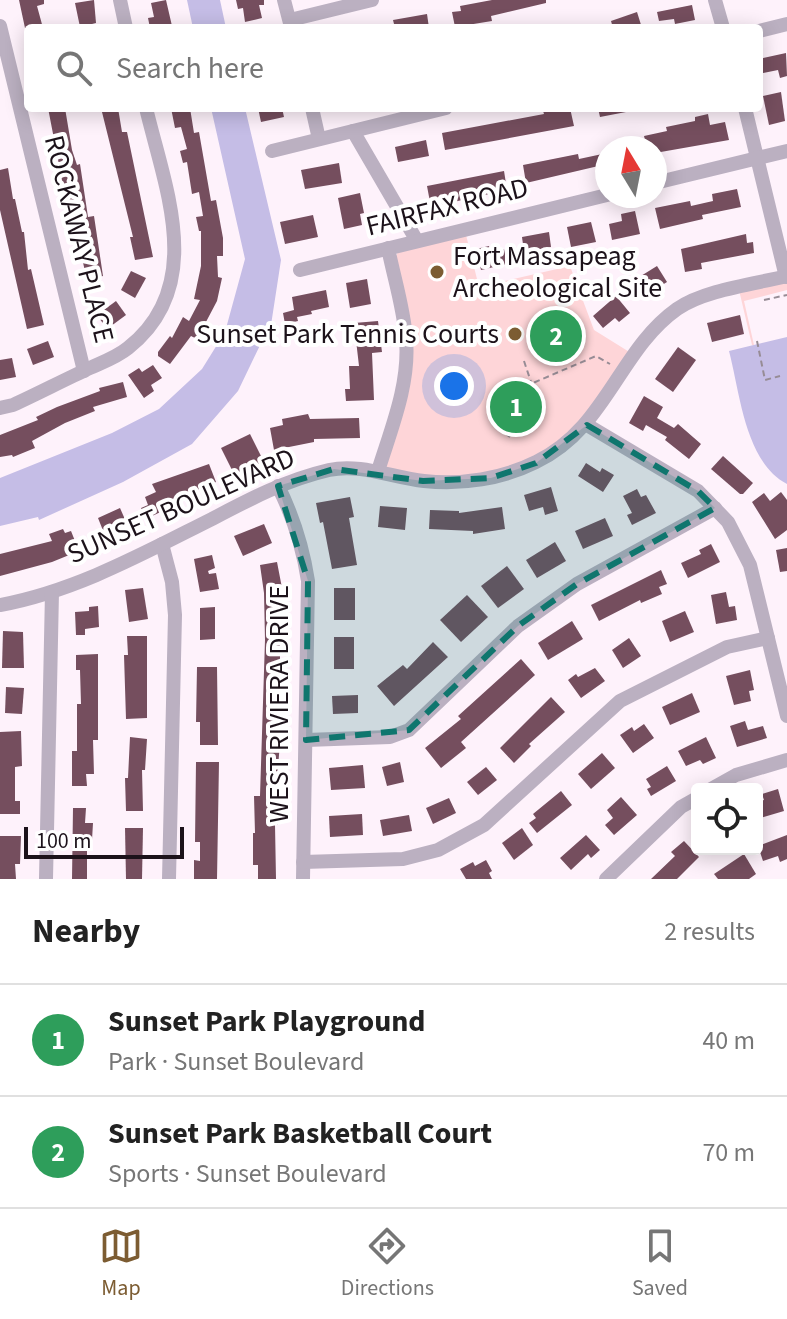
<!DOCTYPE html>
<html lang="en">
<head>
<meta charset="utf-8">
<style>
	:root { --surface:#fff; --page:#f6f6f6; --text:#222; --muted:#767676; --line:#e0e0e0; --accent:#7c5c32 }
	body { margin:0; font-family:"Source Sans 3",sans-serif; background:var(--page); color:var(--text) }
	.controls { position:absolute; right:24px; bottom:24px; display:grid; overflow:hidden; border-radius:8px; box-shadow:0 4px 20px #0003 }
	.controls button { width:72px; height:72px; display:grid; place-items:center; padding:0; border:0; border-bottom:2px solid var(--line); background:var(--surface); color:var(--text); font:40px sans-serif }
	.compass { position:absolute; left:595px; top:136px; width:72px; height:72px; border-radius:50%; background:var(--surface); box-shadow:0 4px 20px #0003; rotate:350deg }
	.scale { position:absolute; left:24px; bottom:20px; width:160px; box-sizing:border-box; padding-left:8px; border:4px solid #1c121a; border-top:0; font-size:22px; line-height:28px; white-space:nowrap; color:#1c121a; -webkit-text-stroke:6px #fff; paint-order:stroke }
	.you { position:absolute; left:454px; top:386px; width:28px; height:28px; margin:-20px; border:6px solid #fff; border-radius:50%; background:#1a73e8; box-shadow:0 0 0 12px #1a73e833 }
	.badge { display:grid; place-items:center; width:52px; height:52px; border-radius:50%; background:var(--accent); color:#fff; font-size:26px; font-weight:700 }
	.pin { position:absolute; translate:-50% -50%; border:4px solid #fff; box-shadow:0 2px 8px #0006 }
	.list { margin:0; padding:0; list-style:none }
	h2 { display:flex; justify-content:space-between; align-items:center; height:104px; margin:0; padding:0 32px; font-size:34px }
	h2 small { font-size:26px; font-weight:400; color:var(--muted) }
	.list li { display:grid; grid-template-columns:52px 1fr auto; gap:24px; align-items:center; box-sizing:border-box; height:112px; padding:0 32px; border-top:2px solid var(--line) }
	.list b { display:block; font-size:30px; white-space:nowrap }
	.list p { margin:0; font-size:26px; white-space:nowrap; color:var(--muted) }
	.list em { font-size:26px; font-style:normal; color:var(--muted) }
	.icon { flex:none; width:44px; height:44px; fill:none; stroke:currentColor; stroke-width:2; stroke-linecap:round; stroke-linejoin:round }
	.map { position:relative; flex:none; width:787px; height:879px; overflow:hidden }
	.search { position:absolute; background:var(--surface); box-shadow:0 4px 20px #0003; left:24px; right:24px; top:24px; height:88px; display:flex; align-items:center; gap:20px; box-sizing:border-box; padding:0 28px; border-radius:8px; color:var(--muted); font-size:30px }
	.sheet { height:328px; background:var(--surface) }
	nav { display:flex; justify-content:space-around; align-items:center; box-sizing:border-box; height:112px; border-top:2px solid var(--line); background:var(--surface); font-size:22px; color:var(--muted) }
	nav a { display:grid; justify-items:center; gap:4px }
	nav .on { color:var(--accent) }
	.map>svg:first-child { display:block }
	.green { fill:#fed5d8 }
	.water { fill:#c5bde6 }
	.building { fill:#754e5e }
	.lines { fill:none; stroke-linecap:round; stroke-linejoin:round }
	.path { stroke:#978c95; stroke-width:2; stroke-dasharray:6 4; stroke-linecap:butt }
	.minor { stroke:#bbb0c1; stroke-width:14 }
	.marked { fill:#0f766e; fill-opacity:0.2; stroke:#0f766e; stroke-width:6; stroke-dasharray:16 10; stroke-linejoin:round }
	.poi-dot { fill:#7c5c32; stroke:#fff; stroke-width:3 }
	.labels { text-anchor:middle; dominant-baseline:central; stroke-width:8; stroke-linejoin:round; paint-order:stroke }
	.street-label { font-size:28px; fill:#1c121a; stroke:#fff }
	.poi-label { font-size:28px; fill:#1c121a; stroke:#fff; text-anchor:start }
</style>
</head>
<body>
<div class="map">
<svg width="787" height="879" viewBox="0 0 787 879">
	<rect width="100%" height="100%" fill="#fef2fb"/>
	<!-- green -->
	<g class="green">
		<path d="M466,235L479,287L570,266L594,330L631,353C616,375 603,400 585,420C547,463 477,483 420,476C408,475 396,471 384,468L408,390L396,256L398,252Z"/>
		<polygon points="787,278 787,290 744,301 754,345 752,345 739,290"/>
	</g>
	<!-- water -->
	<g class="water">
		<polygon points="187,0 220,0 226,28 193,28"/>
		<polygon points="211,108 245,108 281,260 269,338 263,339 238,391 192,444 123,482 39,520 38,517 0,526 0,478 112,433 159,409 202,369 225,332 245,259"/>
		<path d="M787,337V484C745,462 740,393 729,351Z"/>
	</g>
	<!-- building -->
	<g class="building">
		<polygon points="19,0 44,0 44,4 37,6 43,28 25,28"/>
		<polygon points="94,0 96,23 80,27 75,3"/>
		<polygon points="166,0 172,26 150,28 148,18 154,17 151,3"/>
		<polygon points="236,0 264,0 264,5 259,5 262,18 245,22 243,8 238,9"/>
		<polygon points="492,0 546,0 546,3 491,16 492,21 455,27 452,12 461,11 460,6"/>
		<polygon points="692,5 695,20 675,24 674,19 659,21 657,12"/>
		<polygon points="637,12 642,28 613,28 611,21"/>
		<polygon points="427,14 429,28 395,28 393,20"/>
		<polygon points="786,53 787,76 780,78 778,70 759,74 759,59"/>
		<polygon points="781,92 785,121 769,125 763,96"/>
		<polygon points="48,108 65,108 72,150 77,165 80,164 88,217 94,216 103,276 87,280 71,210 68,211"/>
		<polygon points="101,108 118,108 122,132 127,132 153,257 135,260 130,237 133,237"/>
		<polygon points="171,108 190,108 194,133 199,132 211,201 216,200 223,238 223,256 217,256 218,277 222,278 217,301 197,339 191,336 170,364 158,356 158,352 170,336 172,338 183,317 189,321 200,300 194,299 201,266 201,231 199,231 196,217 203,216 199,192 192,194 187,162 183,163 180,151 187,149 181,127 175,128"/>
		<polygon points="258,108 282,108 284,117 261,122"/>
		<polygon points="542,108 570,108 574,126 445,150 442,133 544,114"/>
		<polygon points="598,108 626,108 626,112 600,117"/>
		<polygon points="708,114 710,125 725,122 729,140 655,153 655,148 647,148 644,136 667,131 666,127 695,121 695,117"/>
		<polygon points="426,140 429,156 398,162 395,147"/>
		<polygon points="607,153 607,164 526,183 523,165 578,154 579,159"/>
		<polygon points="339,163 342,183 305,189 301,170"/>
		<polygon points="8,168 13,199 15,199 22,232 24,232 28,270 31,269 44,325 27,329 0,210 0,170"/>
		<polygon points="504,171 507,190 431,207 427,186"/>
		<polygon points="737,189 741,207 702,215 703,219 660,229 655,208 690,201 691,206 713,201 712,194"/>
		<polygon points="360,193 364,213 360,214 362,225 344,229 338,198"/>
		<polygon points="635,211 640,234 612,240 609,224 622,221 621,214"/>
		<polygon points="313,215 318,237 285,244 280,222"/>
		<polygon points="591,222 596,242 571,247 567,227"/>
		<polygon points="549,232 551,247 524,252 522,237"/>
		<polygon points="746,234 747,243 753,242 754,253 701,263 702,269 685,272 681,249"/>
		<polygon points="489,246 490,253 504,249 507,264 481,270 476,249"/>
		<polygon points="657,266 667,282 646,295 636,279"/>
		<polygon points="131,271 146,278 135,298 121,290"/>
		<polygon points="367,279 371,304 350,308 346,283"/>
		<polygon points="326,290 329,307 311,311 312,314 297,317 298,321 285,324 283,313 294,310 292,297"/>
		<polygon points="616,296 630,313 619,322 615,318 603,328 593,316"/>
		<polygon points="116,301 126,315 107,329 97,315"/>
		<polygon points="740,315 744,334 712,342 707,323"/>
		<polygon points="378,321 382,352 372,353 374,400 346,401 345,389 350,389 349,366 359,366 354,323"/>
		<polygon points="48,341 54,357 33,365 27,349"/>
		<polygon points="678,347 696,360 673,392 655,379"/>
		<polygon points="12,358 16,377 0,380 0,360"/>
		<polygon points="153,365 162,378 151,385 154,391 144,398 128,375 139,368 142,372"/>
		<polygon points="123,382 127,397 93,407 95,411 65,423 32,441 35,448 13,457 12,455 0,457 0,435 38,420 36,417 57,407 100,391 99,388"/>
		<polygon points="644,396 663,407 657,418 674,428 678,424 701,444 689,459 665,440 667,437 646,425 643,431 629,423"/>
		<polygon points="308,414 310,419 359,418 360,438 314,439 314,442 274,450 270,428 283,425 282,419"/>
		<polygon points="250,434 264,462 235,476 221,448"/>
		<polygon points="723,456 753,483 743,494 740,494 711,469"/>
		<polygon points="586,463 600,472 602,468 614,475 603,492 578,476"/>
		<polygon points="209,464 216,482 173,500 175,505 146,519 141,508 148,505 145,497 156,492 152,484"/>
		<polygon points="551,487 558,511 545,515 543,507 529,511 524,495"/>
		<polygon points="637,489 641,497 646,495 656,513 632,525 627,515 632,513 623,496"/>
		<polygon points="781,492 787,500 787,530 775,539 752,502 764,493 770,501"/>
		<polygon points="350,497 354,517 349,518 357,565 332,569 323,522 320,523 316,503"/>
		<polygon points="380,506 407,508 405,530 378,527"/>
		<polygon points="502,507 505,529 473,534 473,531 429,529 430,510 459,511 459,513"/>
		<polygon points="120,508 127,524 119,528 120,532 106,538 98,518"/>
		<polygon points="605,518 613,536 583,549 575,531"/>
		<polygon points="264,524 272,543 243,556 234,536"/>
		<polygon points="63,529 65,533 71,531 79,551 52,562 0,576 0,554 52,541 49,534"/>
		<polygon points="555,542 566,561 537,578 526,560"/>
		<polygon points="711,544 720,562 688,578 681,563 701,554 699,550"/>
		<polygon points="787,548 787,571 780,572 776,550"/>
		<polygon points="212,555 215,568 208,571 209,574 216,573 219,589 200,592 194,559"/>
		<polygon points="277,562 282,588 282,625 280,625 280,742 277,781 278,825 275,825 276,879 258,879 258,865 253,865 253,833 255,833 254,796 260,796 265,640 264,593 260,565"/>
		<polygon points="507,566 524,589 498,608 481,586"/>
		<polygon points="661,570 667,584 659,587 662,594 641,603 640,600 599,621 591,605"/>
		<polygon points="143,588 148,619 129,622 125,590"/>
		<rect x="334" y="588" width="21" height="32"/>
		<polygon points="726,592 729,607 735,606 737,620 716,624 711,595"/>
		<polygon points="467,595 488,617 461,642 440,620"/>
		<polygon points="98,606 99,627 85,629 85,635 76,635 75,612 89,611 89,607"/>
		<polygon points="215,607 215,639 200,640 200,608"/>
		<polygon points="685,611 694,632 670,642 662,621"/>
		<polygon points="572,621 583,639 548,660 538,643"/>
		<polygon points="3,631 23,632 24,668 2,668"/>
		<polygon points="127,636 147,636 147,718 126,719 124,655 128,655"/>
		<rect x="334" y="637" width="20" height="32"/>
		<polygon points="629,638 641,656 623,668 612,650"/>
		<polygon points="433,642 448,657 394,706 377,686 403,665 407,669"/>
		<polygon points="98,654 98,740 93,740 94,774 86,774 87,786 72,786 72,751 77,751 77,704 81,704 80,670 76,670 76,655"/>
		<polygon points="521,659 535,675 461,742 466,748 441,768 425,748 461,719 458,716"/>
		<polygon points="197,667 217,667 218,745 200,745 200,722 196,722"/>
		<polygon points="595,668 605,681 581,698 568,680 576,674 578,677"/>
		<polygon points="750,670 754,690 749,691 751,701 734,705 726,676"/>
		<polygon points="6,687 24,688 22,714 5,713"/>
		<polygon points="692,693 700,712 670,725 662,707"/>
		<polygon points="358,695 358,713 333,714 332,696"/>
		<polygon points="551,697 565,712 529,744 531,746 514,763 500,748"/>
		<polygon points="745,721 748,730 763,726 767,738 737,747 730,726"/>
		<polygon points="644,724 654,738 633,753 620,735 632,727 634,731"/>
		<polygon points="21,731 22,766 15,767 15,801 20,801 20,814 0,814 0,732"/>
		<polygon points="130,737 147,739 145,770 142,770 143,811 126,811 125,778 128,778"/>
		<polygon points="706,737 716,758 703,764 700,760 686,766 678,751"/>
		<polygon points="602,753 615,768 591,789 578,774"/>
		<polygon points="196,762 219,762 217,879 194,879 194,860 200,861 200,842 195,842"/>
		<polygon points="400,762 404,782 387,786 382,767"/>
		<polygon points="363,765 365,788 331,790 329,768"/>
		<polygon points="667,766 676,781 651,796 647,789 651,787 646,779"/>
		<polygon points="486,767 497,780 478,795 467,782"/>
		<polygon points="778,789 784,811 757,819 757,802 764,800 762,794"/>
		<polygon points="561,791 572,805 537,833 529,823 536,818 533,814"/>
		<polygon points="621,797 637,815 614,835 605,825 613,818 607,810"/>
		<polygon points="449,798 456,813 433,824 426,808"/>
		<polygon points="73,808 86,808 85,823 93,823 92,840 87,840 87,879 72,879"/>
		<polygon points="362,814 363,835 330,837 329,816"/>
		<polygon points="409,815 412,831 383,836 380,820"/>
		<polygon points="125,828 143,828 142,879 126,879"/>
		<polygon points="522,828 533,845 514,860 502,843"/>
		<polygon points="586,835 600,850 591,858 588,854 571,870 560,858"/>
		<polygon points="787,835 787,859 780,862 778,856 763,861 758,846"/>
		<polygon points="0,836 21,836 20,864 15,864 16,879 0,879"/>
		<polygon points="684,841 699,857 677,879 651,879 675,856 671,852"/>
		<polygon points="744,854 756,874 749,879 718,879 714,874"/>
		<polygon points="486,860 492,871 489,873 492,879 466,879 460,869 473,862 475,866"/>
	</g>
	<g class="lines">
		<!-- path -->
		<g class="path">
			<polyline points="764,300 787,295"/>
			<polyline points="757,341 765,380 780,376"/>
			<polyline points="524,361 531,382"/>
			<polyline points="510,437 497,427 491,401 596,356 610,364"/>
		</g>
		<!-- minor -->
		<g class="minor">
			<polyline points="120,0 126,28"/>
			<polyline points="284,0 291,27"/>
			<polyline points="715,0 723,28"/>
			<polyline points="290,20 372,0"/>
			<polyline points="0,26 84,371"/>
			<polyline points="759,31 787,24"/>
			<polyline points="312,108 319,139"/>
			<polyline points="745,108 786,277"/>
			<polyline points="353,131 417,241"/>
			<polyline points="272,151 446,108"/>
			<polyline points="655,183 787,151"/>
			<polyline points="300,270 607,195"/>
			<path d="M0,408L13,405C39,393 64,380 90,368C103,362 117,357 128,348C207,286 165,188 146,108"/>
			<polyline points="587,425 698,491 728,522 750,565 787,716"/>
			<path d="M378,471C391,429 410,384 406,339C404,309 394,278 388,248"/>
			<path d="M278,486C293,516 303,548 308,581L303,879"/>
			<polyline points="162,544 172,582 175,615 169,879"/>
			<path d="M0,605C76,591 144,553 212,519C250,499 286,480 329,470C361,463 393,478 424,481C462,485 502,479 536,462C606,429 619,350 677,309C704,290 755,284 787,276"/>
			<polyline points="306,740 390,737 409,730 518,626 577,584 715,508"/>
			<polyline points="711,789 736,775 787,760"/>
			<polyline points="303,862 403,859 438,850 484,825 620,701 727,647 768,638"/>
			<polyline points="46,879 52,592"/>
			<polyline points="606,879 681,807 697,798"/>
		</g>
	</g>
	<!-- marked area -->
	<path class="marked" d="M587,425L698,491L715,508L577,584L518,626L409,730L306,740L308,581L278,486L334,469L423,481L491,478L536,463Z"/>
	<!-- markers -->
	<g class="poi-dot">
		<circle cx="437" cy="272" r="8"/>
		<circle cx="515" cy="334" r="8"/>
	</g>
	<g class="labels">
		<!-- street labels -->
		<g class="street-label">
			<text transform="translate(447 207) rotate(-14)">FAIRFAX ROAD</text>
			<text transform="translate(79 239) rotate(76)">ROCKAWAY PLACE</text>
			<text transform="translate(181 506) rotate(-24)">SUNSET BOULEVARD</text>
			<text transform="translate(279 704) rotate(-90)">WEST RIVIERA DRIVE</text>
		</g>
		<!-- poi labels -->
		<g class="poi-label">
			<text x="453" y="256">Fort Massapeag<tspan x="453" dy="32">Archeological Site</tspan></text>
			<text x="499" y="334" text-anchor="end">Sunset Park Tennis Courts</text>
		</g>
	</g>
</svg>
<div class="controls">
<button><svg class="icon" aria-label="locate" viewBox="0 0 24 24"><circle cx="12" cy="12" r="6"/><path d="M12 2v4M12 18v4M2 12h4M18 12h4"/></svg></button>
</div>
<svg class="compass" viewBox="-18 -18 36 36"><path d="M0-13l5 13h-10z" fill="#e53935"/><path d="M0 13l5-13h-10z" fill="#767676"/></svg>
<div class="scale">100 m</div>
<div class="you"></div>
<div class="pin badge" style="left:516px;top:407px;background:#2e9e5b">1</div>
<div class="pin badge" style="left:556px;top:336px;background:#2e9e5b">2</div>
<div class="search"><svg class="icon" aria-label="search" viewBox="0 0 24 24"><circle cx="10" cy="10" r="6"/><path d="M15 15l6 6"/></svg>Search here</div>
</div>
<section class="sheet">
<h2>Nearby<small>2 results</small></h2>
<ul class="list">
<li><span class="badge" style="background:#2e9e5b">1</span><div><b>Sunset Park Playground</b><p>Park · Sunset Boulevard</p></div><em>40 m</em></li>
<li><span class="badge" style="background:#2e9e5b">2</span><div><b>Sunset Park Basketball Court</b><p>Sports · Sunset Boulevard</p></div><em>70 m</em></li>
</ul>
</section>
<nav>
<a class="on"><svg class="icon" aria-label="map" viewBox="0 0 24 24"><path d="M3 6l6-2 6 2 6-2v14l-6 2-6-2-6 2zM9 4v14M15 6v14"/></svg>Map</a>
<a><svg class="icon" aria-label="directions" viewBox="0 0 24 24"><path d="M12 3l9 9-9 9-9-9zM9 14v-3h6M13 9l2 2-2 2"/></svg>Directions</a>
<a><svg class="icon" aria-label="saved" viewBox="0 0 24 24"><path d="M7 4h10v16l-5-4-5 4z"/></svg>Saved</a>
</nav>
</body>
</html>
